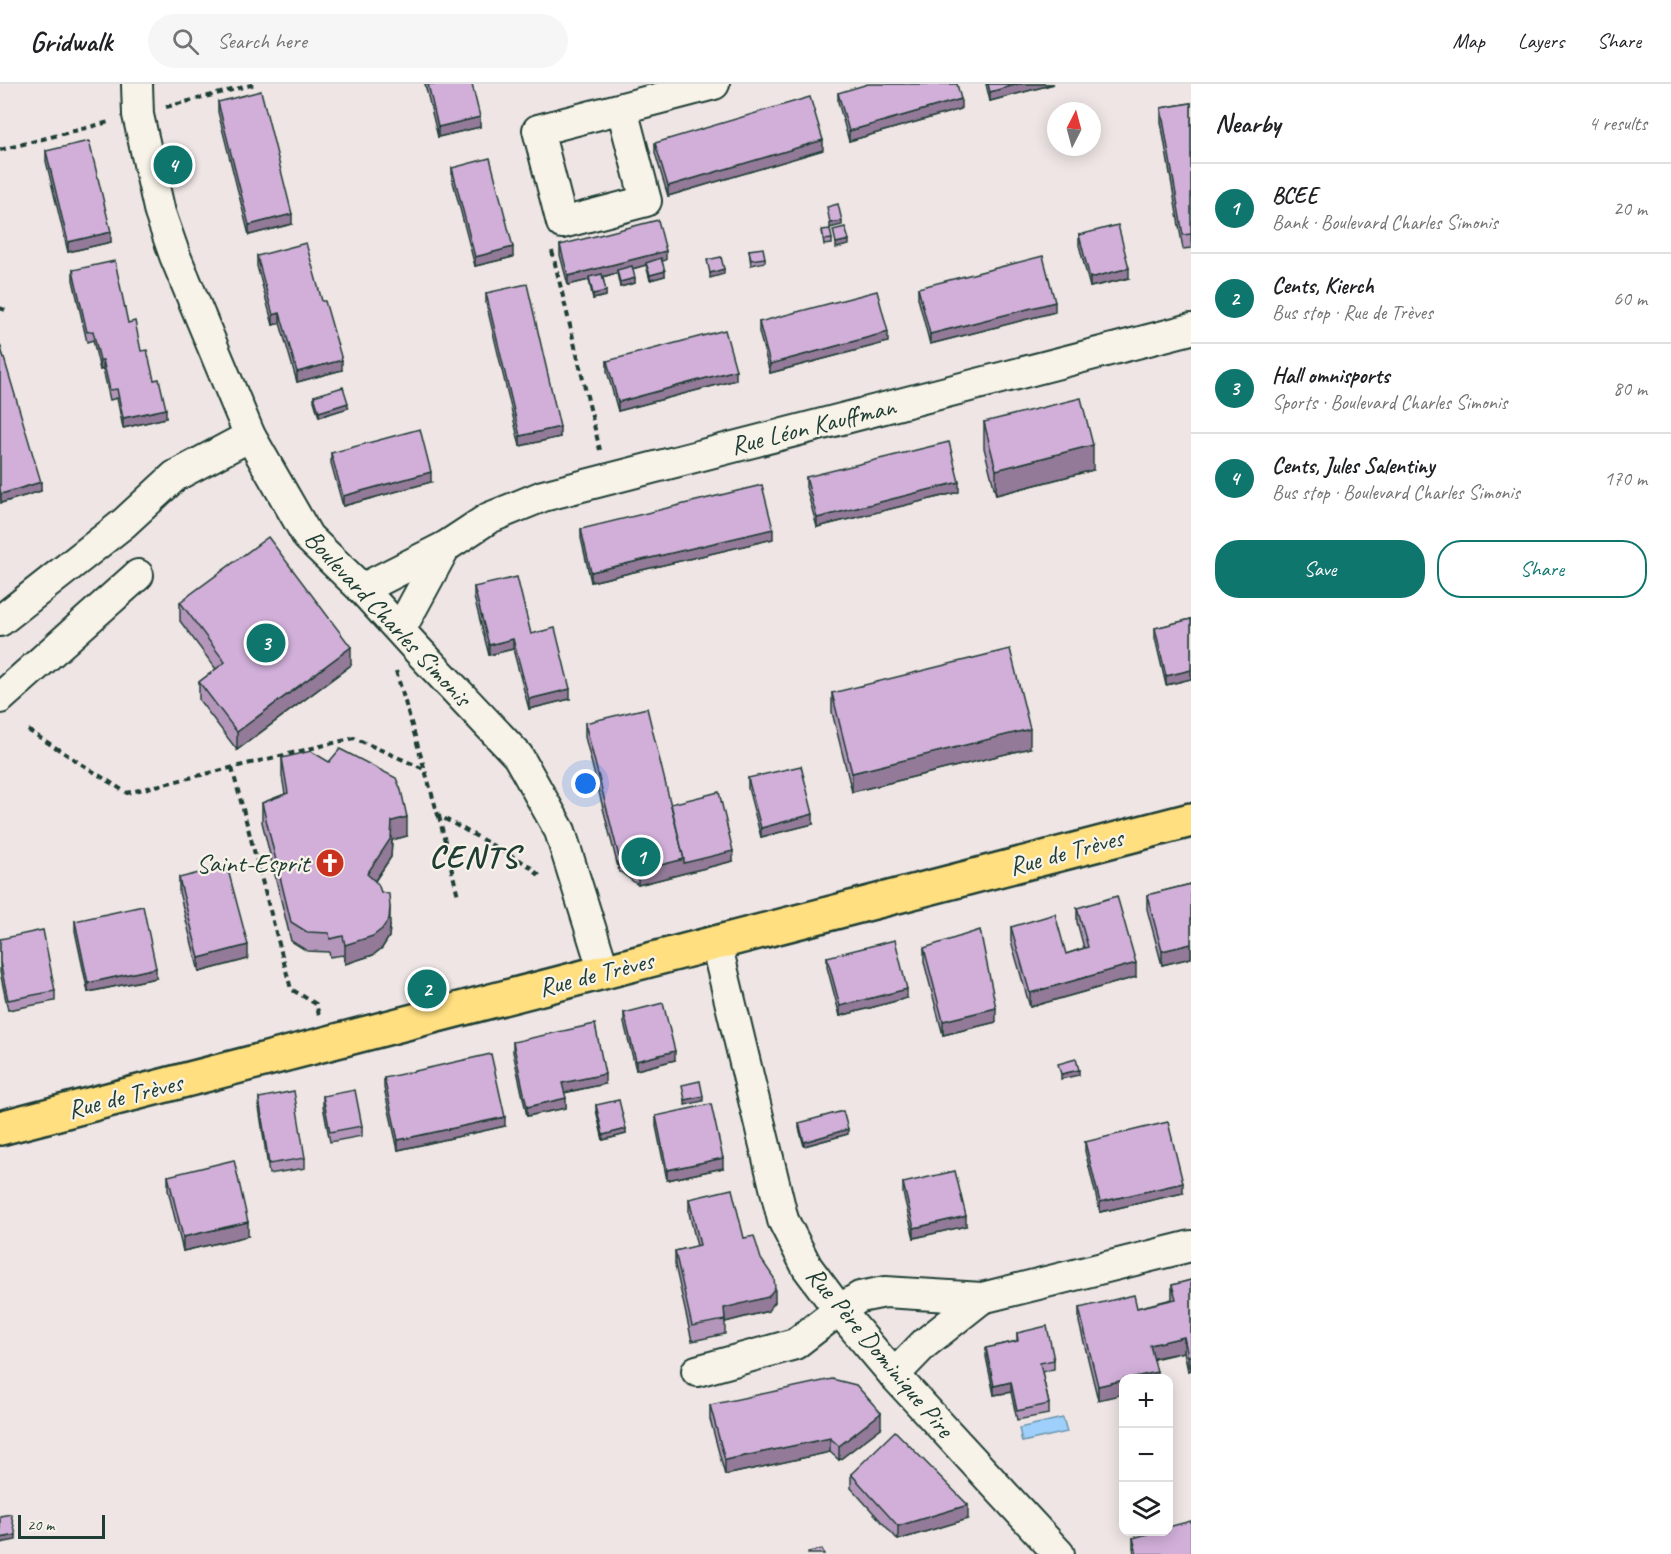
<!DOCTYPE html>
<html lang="en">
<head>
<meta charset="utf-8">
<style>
	:root { --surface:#fff; --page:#f6f6f6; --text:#202124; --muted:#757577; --line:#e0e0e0; --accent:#0f766e }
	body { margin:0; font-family:Caveat,sans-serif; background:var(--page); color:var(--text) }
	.controls { position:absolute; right:18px; bottom:18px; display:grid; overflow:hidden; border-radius:12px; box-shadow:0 3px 15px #0003 }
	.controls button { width:54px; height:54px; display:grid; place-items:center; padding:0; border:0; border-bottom:2px solid var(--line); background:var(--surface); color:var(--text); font:30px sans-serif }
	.compass { position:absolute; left:1047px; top:18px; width:54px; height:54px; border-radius:50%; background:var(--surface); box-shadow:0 3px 15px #0003; rotate:6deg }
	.scale { position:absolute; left:18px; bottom:15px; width:87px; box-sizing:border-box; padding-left:6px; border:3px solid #1f3d34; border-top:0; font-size:16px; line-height:21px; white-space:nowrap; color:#1f3d34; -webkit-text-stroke:4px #f7f3e8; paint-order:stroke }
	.you { position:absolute; left:586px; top:700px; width:21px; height:21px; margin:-15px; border:4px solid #fff; border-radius:50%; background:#1a73e8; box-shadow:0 0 0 9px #1a73e833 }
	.badge { display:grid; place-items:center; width:39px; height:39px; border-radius:50%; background:var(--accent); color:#fff; font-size:20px; font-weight:700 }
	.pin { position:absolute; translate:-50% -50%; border:3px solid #fff; box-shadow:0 2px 6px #0006 }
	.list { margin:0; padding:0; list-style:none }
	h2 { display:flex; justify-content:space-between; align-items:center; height:78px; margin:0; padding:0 24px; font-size:26px }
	h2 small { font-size:20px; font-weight:400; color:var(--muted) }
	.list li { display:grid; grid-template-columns:39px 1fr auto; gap:18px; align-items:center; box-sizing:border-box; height:90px; padding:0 24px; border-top:2px solid var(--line) }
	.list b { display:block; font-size:22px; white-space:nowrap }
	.list p { margin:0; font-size:20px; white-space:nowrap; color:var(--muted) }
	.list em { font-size:20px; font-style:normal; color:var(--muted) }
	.actions { display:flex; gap:12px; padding:18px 24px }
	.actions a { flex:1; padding:14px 0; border:2px solid var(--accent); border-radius:24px; text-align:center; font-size:21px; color:var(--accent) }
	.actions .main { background:var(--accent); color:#fff }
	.icon { flex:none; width:33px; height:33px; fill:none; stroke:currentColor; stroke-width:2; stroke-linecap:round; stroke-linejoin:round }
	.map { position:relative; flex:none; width:1191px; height:1470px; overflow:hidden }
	header { display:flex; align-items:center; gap:36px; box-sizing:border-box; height:84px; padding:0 30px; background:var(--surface); border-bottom:2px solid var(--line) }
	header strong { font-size:28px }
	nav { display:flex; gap:33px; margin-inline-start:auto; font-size:21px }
	.search { width:420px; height:54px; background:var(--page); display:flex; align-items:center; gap:15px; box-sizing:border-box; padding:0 21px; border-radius:33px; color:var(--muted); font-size:22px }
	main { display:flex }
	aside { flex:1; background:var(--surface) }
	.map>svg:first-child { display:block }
	.water { fill:#9ed0fb; stroke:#6b95ab; stroke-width:1.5 }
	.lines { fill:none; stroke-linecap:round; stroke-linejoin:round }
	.minor-casing { stroke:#1f3d34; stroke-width:34 }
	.major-casing { stroke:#1f3d34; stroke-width:38 }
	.path { stroke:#1f3d34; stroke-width:4; stroke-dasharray:6 4.5; stroke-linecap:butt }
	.minor { stroke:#f7f3e8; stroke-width:30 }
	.major { stroke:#ffdf80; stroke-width:33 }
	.wall { fill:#b496bb; stroke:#1f3d34; stroke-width:1.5 }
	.shaded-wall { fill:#927a98; stroke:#1f3d34; stroke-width:1.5 }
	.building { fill:#d1afd9; stroke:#1f3d34; stroke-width:1.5 }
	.labels { text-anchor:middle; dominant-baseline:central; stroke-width:4.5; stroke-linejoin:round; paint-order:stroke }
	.street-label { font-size:26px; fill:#1f3d34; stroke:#f7f3e8 }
	.poi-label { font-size:26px; fill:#1f3d34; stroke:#f7f3e8; text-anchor:end }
	.district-label { font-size:32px; font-weight:bold; letter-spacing:1.5px; fill:#1f3d34; stroke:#f7f3e8 }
</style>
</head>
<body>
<header>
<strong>Gridwalk</strong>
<div class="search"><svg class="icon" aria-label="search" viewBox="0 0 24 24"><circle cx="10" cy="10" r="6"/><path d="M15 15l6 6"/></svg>Search here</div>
<nav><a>Map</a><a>Layers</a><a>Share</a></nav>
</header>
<main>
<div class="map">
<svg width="1191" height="1470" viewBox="0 0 1191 1470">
	<rect width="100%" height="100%" fill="#efe5e5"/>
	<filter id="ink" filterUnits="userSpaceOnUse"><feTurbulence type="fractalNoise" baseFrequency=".0167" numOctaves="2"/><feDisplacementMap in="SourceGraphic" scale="12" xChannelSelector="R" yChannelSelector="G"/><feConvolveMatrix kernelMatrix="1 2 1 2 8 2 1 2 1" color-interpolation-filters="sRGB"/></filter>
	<g filter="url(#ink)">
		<!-- water -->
		<polygon class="water" points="1063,1334 1067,1348 1022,1358 1019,1344"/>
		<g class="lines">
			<!-- minor casing -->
			<g class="minor-casing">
				<g id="minor">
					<polyline points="137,0 138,31 160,129 175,172 250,352 308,453 362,505 414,562 518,672 560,747 604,888"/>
					<polyline points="622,25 646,117 562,139 538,46 714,0"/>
					<polyline points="362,505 445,463 489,434 543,412 1191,245"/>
					<polyline points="0,537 123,440 175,392 250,352"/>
					<polyline points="400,546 445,463"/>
					<polyline points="0,614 138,491"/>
					<polyline points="716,859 783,1136 807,1183 839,1226 894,1291 1059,1470"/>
					<polyline points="697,1287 795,1260 839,1226 860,1213 885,1208 982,1214 1191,1162"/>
					<polyline points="894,1291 924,1260 982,1214"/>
				</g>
			</g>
			<!-- major casing -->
			<g class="major-casing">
				<polyline id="major" points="0,1044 1191,736"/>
			</g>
			<!-- path -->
			<g class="path">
				<polyline points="166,23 255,0"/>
				<polyline points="0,66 109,38"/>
				<polyline points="552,167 600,366"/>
				<polyline points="0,224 5,226"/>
				<polyline points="396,587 438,731 528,781 542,794"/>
				<polyline points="28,646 127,709 354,654 424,685"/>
				<polyline points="232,684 291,905 316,920 319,931"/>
				<polyline points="439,732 458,812"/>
			</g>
			<!-- minor -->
			<use href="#minor" class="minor"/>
			<!-- major -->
			<use href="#major" class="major"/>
		</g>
		<!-- wall -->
		<g class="wall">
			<polygon points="425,0 472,0 480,43 438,53"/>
			<polygon points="986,0 1054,0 990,17"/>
			<polygon points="838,9 961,25 849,57 838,18"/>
			<polygon points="218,18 292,140 249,151 218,28"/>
			<polygon points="1191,19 1191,164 1183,165 1161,38 1161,24"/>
			<polygon points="655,59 823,66 668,112 655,69"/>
			<polygon points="46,67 111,158 68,168 46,77"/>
			<polygon points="452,84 513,173 475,182 452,94"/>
			<polygon points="822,146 832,155 832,160 824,161"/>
			<polygon points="1079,151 1129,194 1090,203 1079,161"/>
			<polygon points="560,161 666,176 662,177 665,192 650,196 646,181 632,185 635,199 620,203 617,189 603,193 606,212 593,215 589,196 568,201 560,171"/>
			<polygon points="749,166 765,174 765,178 751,181"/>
			<polygon points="257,172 342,286 297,298 280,239 273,241 257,182"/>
			<polygon points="73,186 128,239 154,296 166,334 123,344 117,314 110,316 103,285 100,286 93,256 87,258 73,196"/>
			<polygon points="918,204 1055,228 930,260 918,214"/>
			<polygon points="486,209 560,353 520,362 486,219"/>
			<polygon points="759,238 888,258 770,289 759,248"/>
			<polygon points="0,261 41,407 1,419 0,415"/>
			<polygon points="607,277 736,296 618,327 607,287"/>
			<polygon points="314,312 348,324 319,333 314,317"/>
			<polygon points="984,338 1093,386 996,411 984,364"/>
			<polygon points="331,369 431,398 343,422 331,379"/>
			<polygon points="806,393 959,408 817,443 806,403"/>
			<polygon points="581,445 773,455 591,498 581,454"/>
			<polygon points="474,503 531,550 570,615 529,625 513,565 489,571 474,513"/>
			<polygon points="180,518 351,581 237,666 199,616 199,598 216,585 180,537"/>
			<polygon points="1191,535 1191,595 1166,601 1155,554 1155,544"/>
			<polygon points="832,609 1030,664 852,708 832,628"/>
			<polygon points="585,639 671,720 733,777 638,801 619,787 585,653"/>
			<polygon points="282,674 407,752 392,756 391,773 375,797 390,842 389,853 382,864 373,871 345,880 343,871 330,873 329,868 307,867 291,857 262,738 262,719 285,710 282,692"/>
			<polygon points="748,694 813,740 761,753 748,704"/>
			<polygon points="179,794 248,875 199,888 179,808"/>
			<polygon points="1191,800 1191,874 1162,881 1147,825 1147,811"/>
			<polygon points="1077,824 1136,893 1030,923 1011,857 1011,843 1066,870 1084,864 1077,838"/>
			<polygon points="75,837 156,894 88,908 75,847"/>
			<polygon points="0,855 55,907 55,917 8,926 0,888"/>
			<polygon points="924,864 996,938 943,951 924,878"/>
			<polygon points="827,873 907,914 840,932 827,883"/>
			<polygon points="624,929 675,976 636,986 624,939"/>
			<polygon points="513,958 605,1000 564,1009 566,1024 527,1032 513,968"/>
			<polygon points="384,994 505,1042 398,1066 384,1004"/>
			<polygon points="323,1012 362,1042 362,1052 330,1058 323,1022"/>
			<polygon points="259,1014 305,1074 305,1084 269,1090 259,1023"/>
			<polygon points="596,1021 626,1050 603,1056 596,1026"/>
			<polygon points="656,1032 723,1084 667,1096 656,1042"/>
			<polygon points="799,1039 848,1050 804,1062 799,1044"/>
			<polygon points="1085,1058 1183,1109 1100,1128 1085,1067"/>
			<polygon points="168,1092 248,1152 183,1167 168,1106"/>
			<polygon points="903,1099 966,1142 914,1154 903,1109"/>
			<polygon points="689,1115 744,1154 775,1218 768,1227 725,1238 725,1250 692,1257 675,1181 675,1167 697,1162 689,1129"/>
			<polygon points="1191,1196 1191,1286 1188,1287 1184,1268 1154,1275 1157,1294 1098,1316 1079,1238 1079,1224 1137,1224 1172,1215 1172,1201"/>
			<polygon points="1017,1249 1054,1276 1054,1285 1042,1288 1049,1320 1049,1330 1017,1336 1011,1308 994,1311 986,1273 986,1264 1017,1257"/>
			<polygon points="710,1321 881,1344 839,1376 830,1368 725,1391 710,1335"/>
			<polygon points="851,1390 968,1435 898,1456 851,1404"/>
			<polygon points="1133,1454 1191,1470 1134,1470 1133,1463"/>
		</g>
		<!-- shaded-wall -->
		<g class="shaded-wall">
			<polygon points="1018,0 1054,0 990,17 990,8"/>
			<polygon points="961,15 961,25 849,57 849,47"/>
			<polygon points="480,33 480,43 438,53 438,43"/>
			<polygon points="823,56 823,66 668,112 668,102"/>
			<polygon points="292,130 292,140 249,151 249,141"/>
			<polygon points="842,137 842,141 830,144 830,139"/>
			<polygon points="111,148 111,158 68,168 68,158"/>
			<polygon points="849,156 849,161 836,164 836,159"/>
			<polygon points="513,163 513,173 475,182 475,173"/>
			<polygon points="666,167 666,176 647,181 646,179 646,181 618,189 617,186 617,189 589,196 589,193 589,196 568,201 568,192"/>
			<polygon points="1129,184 1129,194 1090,203 1090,194"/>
			<polygon points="724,185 724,190 710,194 710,189"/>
			<polygon points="665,187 665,192 650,196 650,191"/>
			<polygon points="635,194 635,199 620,203 620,198"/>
			<polygon points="606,207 606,212 593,215 593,210"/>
			<polygon points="1055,218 1055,228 930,260 930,250"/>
			<polygon points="280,229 280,239 273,241 273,231"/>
			<polygon points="888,248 888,258 770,289 770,280"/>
			<polygon points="100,276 103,276 103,285 100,286"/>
			<polygon points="342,276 342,286 297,298 297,288"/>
			<polygon points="736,286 736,296 618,327 618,318"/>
			<polygon points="348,319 348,324 319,333 319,328"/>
			<polygon points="166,325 166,334 123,344 123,334"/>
			<polygon points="560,343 560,353 520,362 520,352"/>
			<polygon points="1093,361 1093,386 996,411 996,386"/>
			<polygon points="431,388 431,398 343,422 343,412"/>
			<polygon points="41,398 41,407 1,419 1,410"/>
			<polygon points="959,398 959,408 817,443 817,434"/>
			<polygon points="773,445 773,455 591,498 591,488"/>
			<polygon points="513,555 513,565 489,571 489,561"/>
			<polygon points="351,563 351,581 237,666 237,648"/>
			<polygon points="1191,586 1191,595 1166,601 1166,592"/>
			<polygon points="570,605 570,615 529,625 529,615"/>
			<polygon points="1030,645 1030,664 852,708 852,689"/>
			<polygon points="813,730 813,740 761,753 761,744"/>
			<polygon points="407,733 407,752 392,756 391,773 367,808 367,790 392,737"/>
			<polygon points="733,767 733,777 638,801 638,787 684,775"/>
			<polygon points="390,823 390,842 389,853 382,864 373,871 345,880 345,861"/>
			<polygon points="1191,860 1191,874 1162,881 1162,867"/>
			<polygon points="248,861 248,875 199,888 199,874"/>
			<polygon points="1136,879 1136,893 1030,923 1030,909"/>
			<polygon points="156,884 156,894 88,908 88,899"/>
			<polygon points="907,905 907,914 840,932 840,922"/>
			<polygon points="996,924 996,938 943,951 943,937"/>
			<polygon points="675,967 675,976 636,986 636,977"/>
			<polygon points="1079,986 1079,991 1061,995 1061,990"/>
			<polygon points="605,990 605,1000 562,1009 562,999"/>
			<polygon points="703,1012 703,1017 685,1021 685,1016"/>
			<polygon points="566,1014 566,1024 527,1032 527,1023"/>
			<polygon points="505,1033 505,1042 398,1066 398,1056"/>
			<polygon points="626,1045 626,1050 603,1056 603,1051"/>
			<polygon points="848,1045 848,1050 804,1062 804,1058"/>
			<polygon points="723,1074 723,1084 667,1096 667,1086"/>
			<polygon points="1183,1099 1183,1109 1100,1128 1100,1118"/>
			<polygon points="966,1132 966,1142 914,1154 914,1144"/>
			<polygon points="248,1138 248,1152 183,1167 183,1153"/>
			<polygon points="775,1204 775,1218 768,1227 725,1238 724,1224"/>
			<polygon points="1184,1253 1184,1268 1150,1275 1150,1261"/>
			<polygon points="1188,1272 1191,1272 1191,1286 1188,1287"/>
			<polygon points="1157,1288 1157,1294 1130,1294"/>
			<polygon points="1124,1296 1124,1310 1098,1316 1098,1302"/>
			<polygon points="1011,1298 1011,1308 994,1311 994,1302"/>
			<polygon points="881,1329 881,1344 839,1376 839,1362"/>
			<polygon points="830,1354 830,1368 725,1391 725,1376"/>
			<polygon points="968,1421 968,1435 898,1456 898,1442"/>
			<polygon points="16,1451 16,1456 0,1459 0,1454"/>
		</g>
		<!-- building -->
		<g class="building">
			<polygon points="428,0 472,0 480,33 438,43"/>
			<polygon points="868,0 957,0 961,15 849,47 838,9"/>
			<polygon points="988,0 1018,0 990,8"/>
			<polygon points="261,7 292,130 249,141 218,18"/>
			<polygon points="810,13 823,56 668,102 655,59"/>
			<polygon points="1191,19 1191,150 1183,151 1161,24"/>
			<polygon points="89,57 111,148 68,158 46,67"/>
			<polygon points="490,74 513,163 475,173 452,84"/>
			<polygon points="838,120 842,137 830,139 827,123"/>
			<polygon points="658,136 666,167 568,192 560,161"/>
			<polygon points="1118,141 1129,184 1090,194 1079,151"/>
			<polygon points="845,143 849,156 836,159 833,146"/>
			<polygon points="830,145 832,155 824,156 822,146"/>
			<polygon points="306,159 322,217 325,217 342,276 297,288 280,229 273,231 257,172"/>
			<polygon points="763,164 765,174 751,176 749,166"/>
			<polygon points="1043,172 1055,218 930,250 918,204"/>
			<polygon points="721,173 724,185 710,189 707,176"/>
			<polygon points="661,174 665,187 650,191 646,179"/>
			<polygon points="115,177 128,239 135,237 141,267 147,266 154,296 159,295 166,325 123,334 117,305 110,306 103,276 100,276 93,247 87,248 73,186"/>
			<polygon points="632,182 635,194 620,198 617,186"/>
			<polygon points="602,190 606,207 593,210 589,193"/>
			<polygon points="527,200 560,343 520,352 486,209"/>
			<polygon points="877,207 888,248 770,280 759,238"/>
			<polygon points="725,246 736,286 618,318 607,277"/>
			<polygon points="0,261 41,398 1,410 0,405"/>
			<polygon points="343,303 348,319 319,328 314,312"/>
			<polygon points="1081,314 1093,361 996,386 984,338"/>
			<polygon points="420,345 431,388 343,412 331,369"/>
			<polygon points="949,358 959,398 817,434 806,393"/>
			<polygon points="762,401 773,445 591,488 581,445"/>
			<polygon points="268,453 351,563 237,648 199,598 225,578 180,518"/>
			<polygon points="517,493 531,550 555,544 570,605 529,615 513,555 489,561 474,503"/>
			<polygon points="1191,535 1191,586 1166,592 1155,544"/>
			<polygon points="1010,565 1030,645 852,689 832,609"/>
			<polygon points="647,624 684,775 638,787 619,773 585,639"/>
			<polygon points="340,665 396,694 401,706 407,733 392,737 391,754 367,790 378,800 381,808 389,810 390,823 389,835 382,845 373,852 345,861 343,852 330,855 329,849 307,848 291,838 262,719 288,709 282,674 311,667 329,678"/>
			<polygon points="801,682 813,730 761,744 748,694"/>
			<polygon points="719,708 733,767 684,779 684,775 671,720"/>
			<polygon points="227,782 248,861 199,874 179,794"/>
			<polygon points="1191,800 1191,860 1162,867 1147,811"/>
			<polygon points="1117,812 1136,879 1030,909 1011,843 1055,830 1066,870 1088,863 1077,824"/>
			<polygon points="143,822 156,884 88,899 75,837"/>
			<polygon points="43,846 55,907 8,916 0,878 0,855"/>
			<polygon points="980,846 996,924 943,937 924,864"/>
			<polygon points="895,856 907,905 840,922 827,873"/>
			<polygon points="663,919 675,967 636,977 624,929"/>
			<polygon points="595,940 605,990 562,999 566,1014 527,1023 513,958"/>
			<polygon points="491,970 505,1033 398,1056 384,994"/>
			<polygon points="1076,975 1079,986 1061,990 1058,980"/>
			<polygon points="700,997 703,1012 685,1016 682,1001"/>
			<polygon points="355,1006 362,1042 330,1048 323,1012"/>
			<polygon points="294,1007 305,1074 269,1080 259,1014"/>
			<polygon points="619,1016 626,1045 603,1051 596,1021"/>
			<polygon points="711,1020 723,1074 667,1086 656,1032"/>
			<polygon points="843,1027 848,1045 804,1058 799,1039"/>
			<polygon points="1168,1038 1183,1099 1100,1118 1085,1058"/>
			<polygon points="234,1076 248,1138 183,1153 168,1092"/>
			<polygon points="955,1087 966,1132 914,1144 903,1099"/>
			<polygon points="732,1105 744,1154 754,1152 761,1175 774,1194 775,1204 768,1213 724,1224 725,1236 692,1242 675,1167 700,1161 689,1115"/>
			<polygon points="1191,1196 1191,1272 1188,1272 1184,1253 1150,1261 1157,1288 1130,1294 1124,1294 1124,1296 1098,1302 1079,1224 1134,1211 1137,1224 1176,1215 1172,1201"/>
			<polygon points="1047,1242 1054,1276 1040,1279 1049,1320 1017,1327 1011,1298 994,1302 986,1264 1018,1257 1017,1249"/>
			<polygon points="832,1295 856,1301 881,1329 839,1362 830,1354 725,1376 710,1321"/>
			<polygon points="895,1347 968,1421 898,1442 851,1390"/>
			<polygon points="11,1430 16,1451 0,1454 0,1432"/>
			<polygon points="1191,1437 1191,1470 1137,1470 1133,1454 1154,1448 1168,1448 1168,1443"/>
			<polygon points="822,1465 824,1470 808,1470 808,1468"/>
		</g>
	</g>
	<!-- icons -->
	<defs>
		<g id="church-disc" transform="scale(1.5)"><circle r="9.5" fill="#c8321e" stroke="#f7f3e8"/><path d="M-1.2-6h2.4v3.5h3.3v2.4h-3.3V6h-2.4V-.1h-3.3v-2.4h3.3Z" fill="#fff"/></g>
	</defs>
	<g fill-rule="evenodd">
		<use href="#church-disc" x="330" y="779"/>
	</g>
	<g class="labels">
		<!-- street labels -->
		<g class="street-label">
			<text transform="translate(813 342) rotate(-14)">Rue Léon Kauffman</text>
			<text transform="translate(388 534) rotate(47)">Boulevard Charles Simonis</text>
			<text transform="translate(1066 768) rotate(-15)">Rue de Trèves</text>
			<text transform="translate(596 890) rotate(-14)">Rue de Trèves</text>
			<text transform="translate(125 1012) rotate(-14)">Rue de Trèves</text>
			<text transform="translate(880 1268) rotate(50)">Rue Père Dominique Pire</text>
		</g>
		<!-- poi labels -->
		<g class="poi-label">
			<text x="309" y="779">Saint-Esprit</text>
		</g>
		<!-- district labels -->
		<g class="district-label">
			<text x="474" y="772">CENTS</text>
		</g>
	</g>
</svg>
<div class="controls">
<button>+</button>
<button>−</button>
<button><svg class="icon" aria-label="layers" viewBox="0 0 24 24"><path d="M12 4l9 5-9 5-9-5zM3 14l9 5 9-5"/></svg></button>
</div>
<svg class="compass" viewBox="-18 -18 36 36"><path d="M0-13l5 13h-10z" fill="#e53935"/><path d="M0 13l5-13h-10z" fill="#757577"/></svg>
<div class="scale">20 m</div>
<div class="you"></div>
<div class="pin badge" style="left:641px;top:773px">1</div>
<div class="pin badge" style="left:427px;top:905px">2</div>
<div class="pin badge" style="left:266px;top:559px">3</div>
<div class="pin badge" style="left:173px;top:81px">4</div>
</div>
<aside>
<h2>Nearby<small>4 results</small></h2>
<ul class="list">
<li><span class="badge">1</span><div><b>BCEE</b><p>Bank · Boulevard Charles Simonis</p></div><em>20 m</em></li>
<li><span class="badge">2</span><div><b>Cents, Kierch</b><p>Bus stop · Rue de Trèves</p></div><em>60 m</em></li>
<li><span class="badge">3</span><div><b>Hall omnisports</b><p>Sports · Boulevard Charles Simonis</p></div><em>80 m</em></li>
<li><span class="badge">4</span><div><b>Cents, Jules Salentiny</b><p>Bus stop · Boulevard Charles Simonis</p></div><em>170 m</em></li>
</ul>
<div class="actions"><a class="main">Save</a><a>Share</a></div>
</aside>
</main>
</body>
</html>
